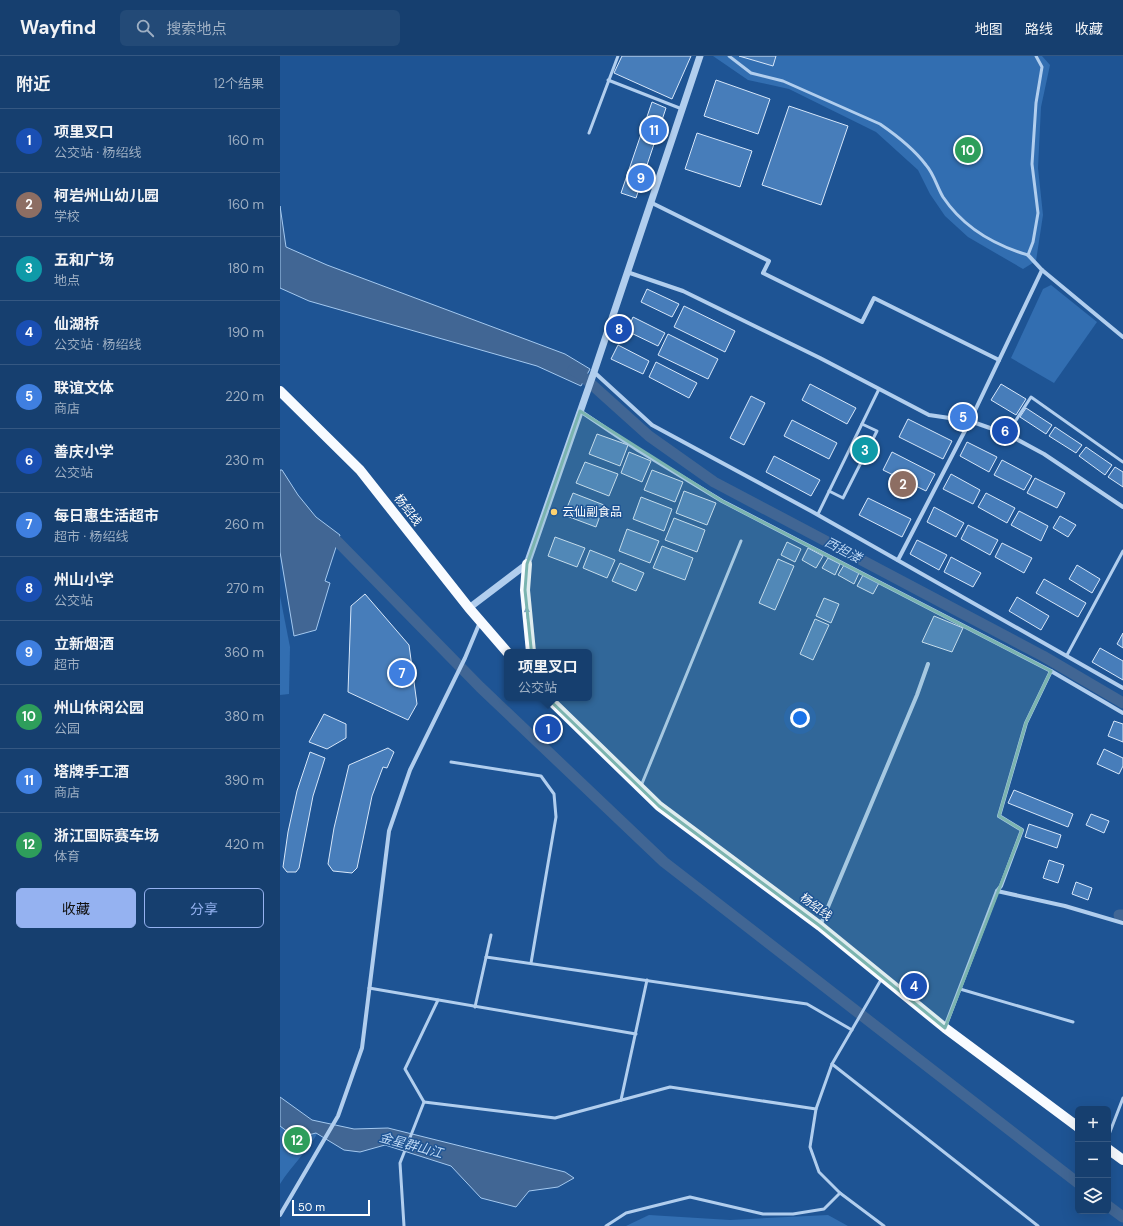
<!DOCTYPE html>
<html lang="zh">
<head>
<meta charset="utf-8">
<style>
	:root { --surface:#163f6f; --page:#234a77; --text:#f1f3f6; --muted:#9eafc3; --line:#355882; --accent:#95b2f1 }
	body { margin:0; font-family:"DM Sans","Noto Sans SC",sans-serif; background:var(--page); color:var(--text) }
	.controls { position:absolute; right:12px; bottom:12px; display:grid; overflow:hidden; border-radius:6px; box-shadow:0 4px 16px #0002 }
	.controls button { width:36px; height:36px; display:grid; place-items:center; padding:0; border:0; border-bottom:1px solid var(--line); background:var(--surface); color:var(--text); font:20px sans-serif }
	.scale { position:absolute; left:12px; bottom:10px; width:78px; box-sizing:border-box; padding-left:4px; border:2px solid #fff; border-top:0; font-size:11px; line-height:14px; white-space:nowrap; color:#fff; -webkit-text-stroke:3px #1e5494; paint-order:stroke }
	.you { position:absolute; left:520px; top:662px; width:14px; height:14px; margin:-10px; border:3px solid #fff; border-radius:50%; background:#1a73e8; box-shadow:0 0 0 6px #1a73e833 }
	.badge { display:grid; place-items:center; width:26px; height:26px; border-radius:50%; background:var(--accent); color:#fff; font-size:13px; font-weight:700 }
	.pin { position:absolute; translate:-50% -50%; border:2px solid #fff; box-shadow:0 1px 4px #0006 }
	.popup { position:absolute; left:224px; top:593px; width:88px; height:52px; box-sizing:border-box; display:grid; place-content:center; border-radius:6px; background:var(--surface); filter:drop-shadow(0 1px 3px #0005); font-size:13px; white-space:nowrap; color:var(--muted) }
	.popup b { font-size:15px; color:var(--text) }
	.popup::after { content:''; position:absolute; left:50%; top:100%; margin-left:-8px; border:8px solid transparent; border-top-color:var(--surface) }
	.list { margin:0; padding:0; list-style:none }
	h2 { display:flex; justify-content:space-between; align-items:center; height:52px; margin:0; padding:0 16px; font-size:17px }
	h2 small { font-size:13px; font-weight:400; color:var(--muted) }
	.list li { display:grid; grid-template-columns:26px 1fr auto; gap:12px; align-items:center; box-sizing:border-box; height:64px; padding:0 16px; border-top:1px solid var(--line) }
	.list b { display:block; font-size:15px; white-space:nowrap }
	.list p { margin:0; font-size:13px; white-space:nowrap; color:var(--muted) }
	.list em { font-size:13px; font-style:normal; color:var(--muted) }
	.actions { display:flex; gap:8px; padding:12px 16px }
	.actions a { flex:1; padding:9px 0; border:1px solid var(--accent); border-radius:6px; text-align:center; font-size:14px; color:var(--accent) }
	.actions .main { background:var(--accent); color:#111 }
	.icon { flex:none; width:22px; height:22px; fill:none; stroke:currentColor; stroke-width:2; stroke-linecap:round; stroke-linejoin:round }
	.map { position:relative; flex:none; width:843px; height:1170px; overflow:hidden }
	header { display:flex; align-items:center; gap:24px; box-sizing:border-box; height:56px; padding:0 20px; background:var(--surface); border-bottom:1px solid var(--line) }
	header strong { font-size:19px }
	nav { display:flex; gap:22px; margin-inline-start:auto; font-size:14px }
	.search { width:280px; height:36px; background:var(--page); display:flex; align-items:center; gap:10px; box-sizing:border-box; padding:0 14px; border-radius:6px; color:var(--muted); font-size:15px }
	main { display:flex }
	aside { flex:1; background:var(--surface) }
	.map>svg:first-child { display:block }
	.green { fill:#326eb1 }
	.water { fill:#416694; stroke:#a4c9f0 }
	.lines { fill:none; stroke-linecap:round; stroke-linejoin:round }
	.canal { stroke:#416694; stroke-width:11 }
	.building { fill:#477dba; stroke:#d7e7fa }
	.service { stroke:#b1ceee; stroke-width:3 }
	.minor { stroke:#b1ceee; stroke-width:4 }
	.tertiary { stroke:#b1ceee; stroke-width:7 }
	.primary { stroke:#f8fbff; stroke-width:10 }
	.oneway { fill:#809fc4 }
	.marked { fill:#7bb4af; fill-opacity:0.2; stroke:#7bb4af; stroke-width:3; stroke-linejoin:round }
	.poi-dot { fill:#fdd270; stroke:#1e5494; stroke-width:1.5 }
	.labels { text-anchor:middle; dominant-baseline:central; stroke-width:3; stroke-linejoin:round; paint-order:stroke }
	.street-label { font-size:12px; fill:#fff; stroke:#1e5494 }
	.poi-label { font-size:12px; fill:#fff; stroke:#1e5494; text-anchor:start }
	.water-label { font-size:13px; font-style:italic; fill:#bdd8f5; stroke:#1e5494 }
</style>
</head>
<body>
<header>
<strong>Wayfind</strong>
<div class="search"><svg class="icon" aria-label="search" viewBox="0 0 24 24"><circle cx="10" cy="10" r="6"/><path d="M15 15l6 6"/></svg>搜索地点</div>
<nav><a>地图</a><a>路线</a><a>收藏</a></nav>
</header>
<main>
<aside>
<h2>附近<small>12个结果</small></h2>
<ul class="list">
<li><span class="badge" style="background:#1a4fb4">1</span><div><b>项里叉口</b><p>公交站 · 杨绍线</p></div><em>160 m</em></li>
<li><span class="badge" style="background:#8d6e63">2</span><div><b>柯岩州山幼儿园</b><p>学校</p></div><em>160 m</em></li>
<li><span class="badge" style="background:#0f9aa8">3</span><div><b>五和广场</b><p>地点</p></div><em>180 m</em></li>
<li><span class="badge" style="background:#1a4fb4">4</span><div><b>仙湖桥</b><p>公交站 · 杨绍线</p></div><em>190 m</em></li>
<li><span class="badge" style="background:#3f7fe0">5</span><div><b>联谊文体</b><p>商店</p></div><em>220 m</em></li>
<li><span class="badge" style="background:#1a4fb4">6</span><div><b>善庆小学</b><p>公交站</p></div><em>230 m</em></li>
<li><span class="badge" style="background:#3f7fe0">7</span><div><b>每日惠生活超市</b><p>超市 · 杨绍线</p></div><em>260 m</em></li>
<li><span class="badge" style="background:#1a4fb4">8</span><div><b>州山小学</b><p>公交站</p></div><em>270 m</em></li>
<li><span class="badge" style="background:#3f7fe0">9</span><div><b>立新烟酒</b><p>超市</p></div><em>360 m</em></li>
<li><span class="badge" style="background:#2e9e5b">10</span><div><b>州山休闲公园</b><p>公园</p></div><em>380 m</em></li>
<li><span class="badge" style="background:#3f7fe0">11</span><div><b>塔牌手工酒</b><p>商店</p></div><em>390 m</em></li>
<li><span class="badge" style="background:#2e9e5b">12</span><div><b>浙江国际赛车场</b><p>体育</p></div><em>420 m</em></li>
</ul>
<div class="actions"><a class="main">收藏</a><a>分享</a></div>
</aside>
<div class="map">
<svg width="843" height="1170" viewBox="0 0 843 1170">
	<rect width="100%" height="100%" fill="#1e5494"/>
	<!-- green -->
	<g class="green">
		<polygon points="433,0 762,0 770,9 761,51 758,112 763,159 756,205 743,213 688,181 665,160 650,138 638,114 596,76 509,33 468,24"/>
		<polygon points="771,229 817,266 774,327 731,302 763,233"/>
		<polygon points="0,540 10,591 9,638 0,639"/>
		<path d="M0,1051L38,1076C28,1095 12,1109 0,1128Z"/>
		<polygon points="369,1159 450,1164 548,1159 568,1170 346,1170"/>
	</g>
	<!-- water -->
	<g class="water">
		<polygon points="0,150 6,191 47,209 285,298 310,313 301,330 257,310 29,245 0,232"/>
		<polygon points="0,414 2,414 18,439 36,461 60,479 45,525 50,527 36,574 14,580 0,496"/>
		<polygon points="0,1041 32,1064 74,1073 108,1072 285,1116 294,1122 278,1131 249,1135 236,1151 201,1142 171,1110 105,1089 80,1096 64,1094 36,1077 16,1082 0,1070"/>
	</g>
	<g class="lines">
		<!-- canal -->
		<g class="canal">
			<polyline points="293,314 300,318 369,380 434,426 763,600 843,647"/>
			<polyline points="57,485 200,631 384,806 798,1127"/>
			<polyline points="839,859 843,859"/>
			<polyline points="828,1150 843,1161"/>
		</g>
	</g>
	<!-- building -->
	<g class="building">
		<polygon points="342,0 411,0 392,43 334,17"/>
		<polygon points="459,0 496,0 493,10"/>
		<polygon points="436,24 490,43 478,78 424,60"/>
		<polygon points="372,46 386,52 356,142 341,137"/>
		<polygon points="509,50 568,70 541,149 482,129"/>
		<polygon points="417,77 472,95 460,131 405,113"/>
		<polygon points="367,233 399,248 392,261 361,246"/>
		<polygon points="404,250 455,275 445,296 394,271"/>
		<polygon points="353,261 385,277 378,290 347,275"/>
		<polygon points="388,278 438,303 428,323 378,299"/>
		<polygon points="338,289 369,305 363,318 331,303"/>
		<polygon points="376,306 417,327 409,342 369,321"/>
		<polygon points="530,328 576,352 567,368 522,344"/>
		<polygon points="721,328 746,343 736,359 711,344"/>
		<polygon points="471,340 485,347 464,389 450,382"/>
		<polygon points="746,352 772,369 766,378 740,361"/>
		<polygon points="628,363 672,385 663,403 619,381"/>
		<polygon points="512,364 557,387 549,403 504,380"/>
		<polygon points="775,371 802,389 796,397 769,380"/>
		<polygon points="317,378 348,389 340,410 309,398"/>
		<polygon points="687,386 717,401 709,416 680,400"/>
		<polygon points="806,391 832,409 825,419 799,400"/>
		<polygon points="349,396 371,405 362,426 341,417"/>
		<polygon points="612,396 655,418 646,435 603,414"/>
		<polygon points="494,400 540,424 531,440 486,416"/>
		<polygon points="722,404 752,420 744,434 714,419"/>
		<polygon points="305,406 338,418 329,440 296,427"/>
		<polygon points="835,411 843,416 843,431 828,421"/>
		<polygon points="372,414 403,426 395,446 364,434"/>
		<polygon points="671,418 700,434 693,448 663,433"/>
		<polygon points="755,422 785,437 777,452 747,437"/>
		<polygon points="404,435 436,447 427,469 396,457"/>
		<polygon points="293,437 324,449 316,471 284,459"/>
		<polygon points="706,437 735,452 727,467 698,451"/>
		<polygon points="361,441 392,453 384,475 353,463"/>
		<polygon points="588,442 631,463 622,481 579,459"/>
		<polygon points="654,451 684,467 676,481 647,466"/>
		<polygon points="739,455 768,470 761,485 731,469"/>
		<polygon points="780,460 796,469 788,481 773,472"/>
		<polygon points="394,462 425,474 417,496 385,484"/>
		<polygon points="688,469 718,484 710,499 681,483"/>
		<polygon points="347,473 379,485 370,507 339,495"/>
		<polygon points="275,481 305,492 297,511 268,500"/>
		<polygon points="637,484 667,499 659,514 630,498"/>
		<polygon points="507,486 521,493 515,506 501,499"/>
		<polygon points="722,487 752,502 744,517 715,501"/>
		<polygon points="382,490 413,502 405,524 373,512"/>
		<polygon points="528,492 543,500 536,512 522,504"/>
		<polygon points="310,494 335,504 327,522 303,512"/>
		<polygon points="671,501 701,517 693,531 664,516"/>
		<polygon points="548,502 560,508 555,519 542,512"/>
		<polygon points="498,503 514,510 495,554 479,547"/>
		<polygon points="340,507 364,517 356,535 332,525"/>
		<polygon points="564,509 579,517 574,528 558,519"/>
		<polygon points="797,509 820,523 812,537 789,523"/>
		<polygon points="583,519 599,527 593,538 577,530"/>
		<polygon points="764,523 806,547 798,561 756,537"/>
		<polygon points="85,538 129,589 137,648 128,664 68,636 71,550"/>
		<polygon points="737,541 769,560 761,574 729,555"/>
		<polygon points="544,542 559,548 551,567 536,560"/>
		<polygon points="654,560 683,572 672,596 642,586"/>
		<polygon points="535,563 549,569 533,604 520,598"/>
		<polygon points="843,577 843,592 837,588"/>
		<polygon points="820,592 843,605 843,624 812,606"/>
		<polygon points="44,658 66,668 66,682 47,693 29,686"/>
		<polygon points="834,665 843,668 843,686 828,680"/>
		<polygon points="108,692 114,696 107,712 103,711 92,740 77,812 72,817 53,815 48,808 54,772 69,709"/>
		<polygon points="824,693 843,702 843,710 839,718 817,708"/>
		<polygon points="30,696 45,702 33,740 19,812 16,816 7,816 3,811 8,776 17,735"/>
		<polygon points="734,734 793,758 788,771 728,747"/>
		<polygon points="811,758 829,765 824,777 806,769"/>
		<polygon points="749,768 781,779 777,792 745,781"/>
		<polygon points="769,804 784,809 778,827 763,822"/>
		<polygon points="796,826 812,832 808,844 792,838"/>
	</g>
	<g class="lines">
		<!-- service -->
		<g class="service">
			<path d="M449,0L471,17L503,25L600,68C616,79 634,93 646,109C654,118 657,131 663,141C683,171 714,189 748,199L753,186L758,157L752,108L756,47L762,11L756,0"/>
			<polyline points="328,24 402,53"/>
			<polyline points="309,77 338,0"/>
			<polyline points="727,378 751,341 843,406"/>
			<polyline points="549,435 563,442 597,375 582,368"/>
			<polyline points="538,458 599,333"/>
			<polyline points="787,599 843,495"/>
			<polyline points="171,706 261,720 274,738 276,761 251,907"/>
			<polyline points="361,730 461,485"/>
			<polyline points="206,901 527,948 572,974"/>
			<polyline points="602,922 552,1008 536,1053 530,1091 539,1116 560,1137 604,1170"/>
			<polyline points="89,932 356,978"/>
			<polyline points="680,933 793,966"/>
			<polyline points="195,951 211,879"/>
			<polyline points="552,1008 758,1170"/>
			<polyline points="341,1044 367,924"/>
			<polyline points="144,1046 125,1013 158,944"/>
			<polyline points="828,1081 843,1042"/>
			<polyline points="124,1170 120,1107 144,1046 275,1062 390,1031 536,1053"/>
			<polyline points="326,1170 346,1157 410,1141 483,1158 513,1158 544,1153 560,1137"/>
		</g>
		<!-- minor -->
		<g class="minor">
			<polyline points="370,146 489,205 483,217 582,266 594,242 719,304"/>
			<polyline points="748,199 762,214 843,281"/>
			<polyline points="347,216 403,235 540,302 649,359 690,365 727,378 764,398 843,451"/>
			<polyline points="314,316 372,369 531,455 843,632"/>
			<polyline points="300,355 358,394 442,445 771,615 843,657"/>
			<polyline points="618,504 690,365 762,214"/>
			<polyline points="717,835 785,850 843,867"/>
			<polyline points="540,870 637,639 648,608"/>
			<polyline points="665,971 717,835 721,830 742,774 719,760 746,667 771,615"/>
			<polyline points="0,1159 58,1060 82,992 109,775 130,714 185,602 200,566"/>
		</g>
		<!-- tertiary -->
		<polyline class="tertiary" points="189,552 247,508 314,316 420,0"/>
		<!-- primary -->
		<g class="primary">
			<polyline points="0,335 80,414 189,552 227,596"/>
			<polyline points="247,508 245,534 251,596"/>
			<polyline points="268,642 379,750 540,870 665,972 798,1071"/>
			<polyline points="828,1093 843,1104"/>
		</g>
	</g>
	<!-- one-way arrows -->
	<defs><path id="oneway-solid" d="M-6-.8H1V-3.2L6.5 0L1 3.2V.8H-6Z"/></defs>
	<use class="oneway" href="#oneway-solid" transform="translate(247 557) rotate(-95)"/>
	<!-- marked area -->
	<path class="marked" d="M300,355L442,445L771,615L746,667L719,760L742,774L665,972L540,870L379,750L255,630L245,534L247,508Z"/>
	<!-- markers -->
	<circle class="poi-dot" cx="274" cy="456" r="4"/>
	<g class="labels">
		<!-- street labels -->
		<g class="street-label">
			<text transform="translate(128 454) rotate(52)">杨绍线</text>
			<text transform="translate(536 851) rotate(37)">杨绍线</text>
		</g>
		<!-- poi labels -->
		<g class="poi-label">
			<text x="282" y="456">云仙副食品</text>
		</g>
		<!-- water labels -->
		<g class="water-label">
			<text transform="translate(563 494) rotate(28)">西担溇</text>
			<text transform="translate(131 1089) rotate(15)">金星群山江</text>
		</g>
	</g>
</svg>
<div class="controls">
<button>+</button>
<button>−</button>
<button><svg class="icon" aria-label="layers" viewBox="0 0 24 24"><path d="M12 4l9 5-9 5-9-5zM3 14l9 5 9-5"/></svg></button>
</div>
<div class="scale">50 m</div>
<div class="you"></div>
<div class="pin badge" style="left:268px;top:673px;background:#1a4fb4">1</div>
<div class="popup"><b>项里叉口</b>公交站</div>
<div class="pin badge" style="left:623px;top:428px;background:#8d6e63">2</div>
<div class="pin badge" style="left:585px;top:394px;background:#0f9aa8">3</div>
<div class="pin badge" style="left:634px;top:930px;background:#1a4fb4">4</div>
<div class="pin badge" style="left:683px;top:361px;background:#3f7fe0">5</div>
<div class="pin badge" style="left:725px;top:375px;background:#1a4fb4">6</div>
<div class="pin badge" style="left:122px;top:617px;background:#3f7fe0">7</div>
<div class="pin badge" style="left:339px;top:273px;background:#1a4fb4">8</div>
<div class="pin badge" style="left:361px;top:122px;background:#3f7fe0">9</div>
<div class="pin badge" style="left:688px;top:94px;background:#2e9e5b">10</div>
<div class="pin badge" style="left:374px;top:74px;background:#3f7fe0">11</div>
<div class="pin badge" style="left:17px;top:1084px;background:#2e9e5b">12</div>
</div>
</main>
</body>
</html>
